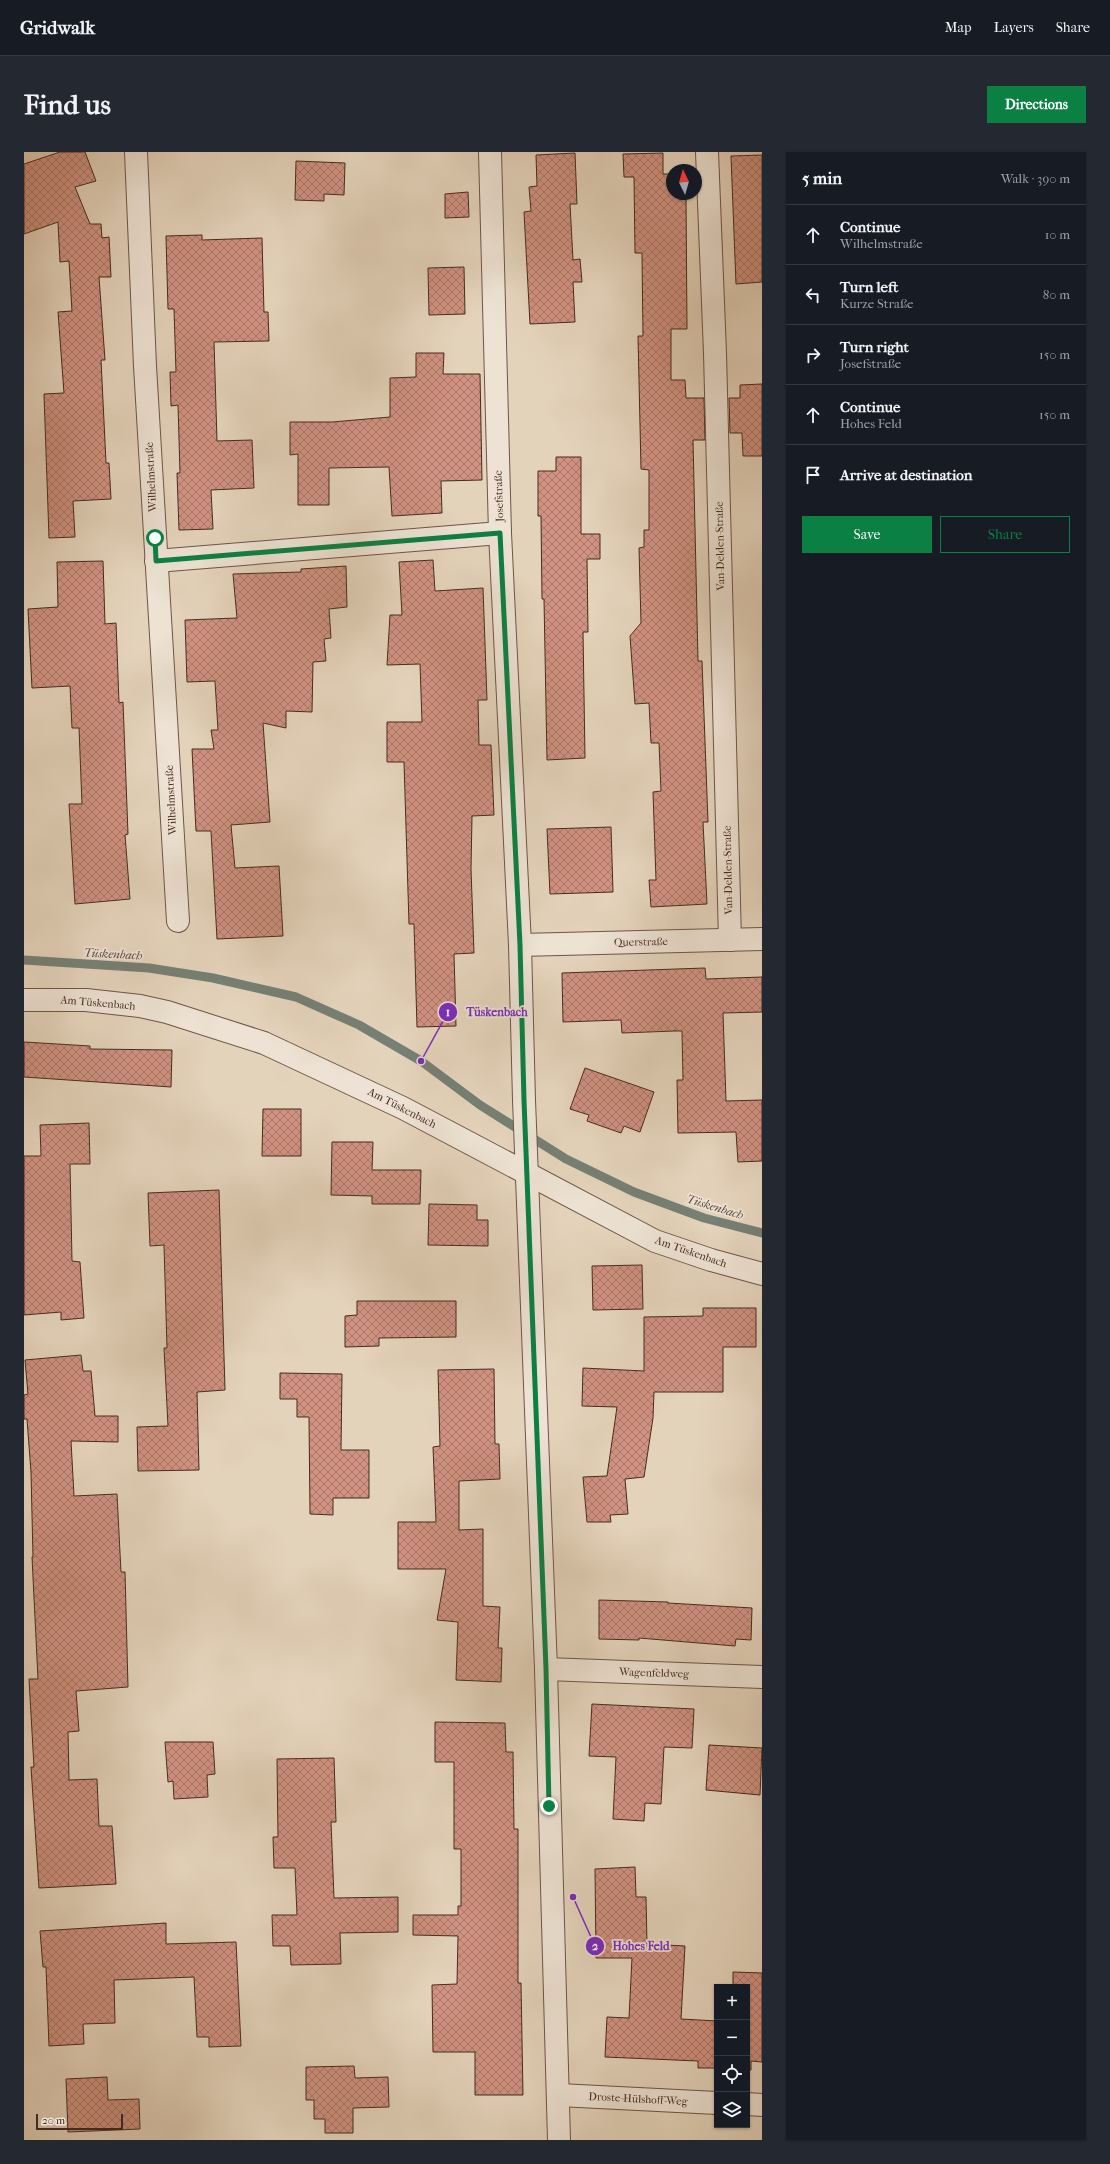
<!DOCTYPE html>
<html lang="en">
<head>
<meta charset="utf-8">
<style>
	:root { --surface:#171b24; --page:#242831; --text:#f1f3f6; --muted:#9ea1a6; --line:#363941; --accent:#0b8043 }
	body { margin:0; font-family:"IM FELL French Canon",serif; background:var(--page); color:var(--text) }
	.controls { position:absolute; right:12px; bottom:12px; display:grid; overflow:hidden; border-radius:0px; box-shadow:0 1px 3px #0004 }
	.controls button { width:36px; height:36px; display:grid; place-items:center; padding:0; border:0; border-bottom:1px solid var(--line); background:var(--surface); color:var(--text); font:20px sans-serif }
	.compass { position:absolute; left:642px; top:12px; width:36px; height:36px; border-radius:50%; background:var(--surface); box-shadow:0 1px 3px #0004; rotate:355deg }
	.scale { position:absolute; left:12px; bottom:10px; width:87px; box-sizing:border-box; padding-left:4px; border:2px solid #472b1e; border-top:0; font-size:11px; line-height:14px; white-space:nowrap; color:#472b1e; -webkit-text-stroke:3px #ede2d3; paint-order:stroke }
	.stop { position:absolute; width:12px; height:12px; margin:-9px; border:3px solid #0b8043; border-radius:50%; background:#fff }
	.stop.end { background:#0b8043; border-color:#fff; box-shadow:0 1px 4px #0008 }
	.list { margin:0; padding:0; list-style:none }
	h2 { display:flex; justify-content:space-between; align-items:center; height:52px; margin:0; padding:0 16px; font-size:17px }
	h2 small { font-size:13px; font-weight:400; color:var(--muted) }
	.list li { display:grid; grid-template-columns:26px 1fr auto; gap:12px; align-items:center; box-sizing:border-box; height:60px; padding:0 16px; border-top:1px solid var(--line) }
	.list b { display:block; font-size:15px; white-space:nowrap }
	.list p { margin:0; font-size:13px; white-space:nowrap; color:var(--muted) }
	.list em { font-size:13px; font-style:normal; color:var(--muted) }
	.actions { display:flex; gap:8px; padding:12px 16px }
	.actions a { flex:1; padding:9px 0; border:1px solid var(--accent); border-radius:0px; text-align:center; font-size:14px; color:var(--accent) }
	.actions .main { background:var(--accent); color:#fff }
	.icon { flex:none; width:22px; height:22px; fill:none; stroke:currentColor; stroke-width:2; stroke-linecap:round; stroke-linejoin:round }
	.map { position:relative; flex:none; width:738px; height:1988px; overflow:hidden; border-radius:0px }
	header { display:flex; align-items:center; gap:24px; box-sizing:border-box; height:56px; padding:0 20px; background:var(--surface); border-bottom:1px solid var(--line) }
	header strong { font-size:19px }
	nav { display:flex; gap:22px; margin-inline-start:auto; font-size:14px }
	.intro { display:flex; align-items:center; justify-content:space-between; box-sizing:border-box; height:96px; padding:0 24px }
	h1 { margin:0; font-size:28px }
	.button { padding:10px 18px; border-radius:0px; background:var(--accent); color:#fff; font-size:14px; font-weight:700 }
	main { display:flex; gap:24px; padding:0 24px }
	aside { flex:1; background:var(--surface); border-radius:0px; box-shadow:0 1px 3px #0004 }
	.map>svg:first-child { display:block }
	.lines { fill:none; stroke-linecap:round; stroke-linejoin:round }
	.stream { stroke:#768074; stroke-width:9 }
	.building { fill:url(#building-cross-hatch); stroke:#472b1e }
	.street-casing { stroke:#6e5545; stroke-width:24 }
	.street { stroke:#ede2d3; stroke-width:22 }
	.route { stroke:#0b8043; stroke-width:5 }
	.labels { text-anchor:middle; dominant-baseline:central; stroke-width:3.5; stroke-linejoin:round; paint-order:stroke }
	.street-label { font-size:11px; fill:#472b1e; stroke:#ede2d3 }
	.water-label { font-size:12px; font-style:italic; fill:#57473b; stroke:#ede2d3 }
	.leader { fill:none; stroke:#7b2cbf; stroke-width:1.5 }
	.callout-dot { fill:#7b2cbf; stroke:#ede2d3; stroke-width:1.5 }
	.mark-label { font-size:12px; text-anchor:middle; font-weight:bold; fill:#fff }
	.callout-label { font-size:12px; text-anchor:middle; font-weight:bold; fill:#7b2cbf; stroke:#ede2d3; stroke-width:3.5; stroke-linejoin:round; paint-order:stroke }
</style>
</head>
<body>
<header>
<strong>Gridwalk</strong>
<nav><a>Map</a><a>Layers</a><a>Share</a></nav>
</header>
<div class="intro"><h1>Find us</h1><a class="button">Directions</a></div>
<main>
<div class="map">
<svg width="738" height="1988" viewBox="0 0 738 1988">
	<defs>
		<pattern id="building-cross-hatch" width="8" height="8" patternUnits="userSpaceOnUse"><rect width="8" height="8" fill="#d09281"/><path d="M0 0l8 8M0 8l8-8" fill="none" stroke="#ab7769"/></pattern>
	</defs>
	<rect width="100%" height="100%" fill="#e4d3bb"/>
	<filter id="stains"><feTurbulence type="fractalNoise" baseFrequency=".005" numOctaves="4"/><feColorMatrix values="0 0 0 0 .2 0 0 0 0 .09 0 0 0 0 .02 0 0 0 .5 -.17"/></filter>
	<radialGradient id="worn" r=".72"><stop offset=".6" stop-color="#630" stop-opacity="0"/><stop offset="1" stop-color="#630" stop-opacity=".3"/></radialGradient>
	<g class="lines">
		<!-- stream -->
		<polyline class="stream" points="0,808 125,816 189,826 272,845 335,873 397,909 456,953 542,1007 610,1040 680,1066 738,1081"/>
	</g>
	<!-- building -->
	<g class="building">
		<polygon points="36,0 61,0 72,29 51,35 66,72 77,72 78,86 85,85 87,125 75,125 81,208 77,208 82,311 85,311 87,347 49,349 51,385 25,386 20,242 40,241 34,160 48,159 45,109 36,110 34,70 0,82 0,12"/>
		<polygon points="551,1 553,52 546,52 549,108 556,107 558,130 549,130 551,170 506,172 500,60 507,59 505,35 513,34 512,3"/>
		<polygon points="639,1 639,22 648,22 648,42 662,42 663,177 647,177 647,228 661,228 662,246 680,246 681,288 669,288 674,509 678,509 684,670 679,670 683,752 627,755 625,728 632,728 629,640 637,639 635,591 627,591 625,551 611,552 606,484 617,471 615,396 620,395 620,378 625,378 625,318 617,317 614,184 619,184 618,101 611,101 610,25 600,25 599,2"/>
		<polygon points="738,3 738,130 712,132 707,4"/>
		<polygon points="272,9 321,11 320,43 300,42 300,49 271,48"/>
		<polygon points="444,40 445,65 421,66 421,42"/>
		<polygon points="178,83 178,88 238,86 240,160 244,160 245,189 190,190 193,289 228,288 230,336 187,338 189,377 155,378 153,321 156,321 154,253 147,254 146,220 152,220 150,157 144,157 142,84"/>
		<polygon points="440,115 441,162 405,163 404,116"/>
		<polygon points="392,201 420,201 419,222 456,222 458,328 417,329 418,361 368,364 365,315 305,316 305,353 274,353 274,302 266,303 266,270 308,270 366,265 366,226 392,225"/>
		<polygon points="738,232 738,304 719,304 718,281 706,281 705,246 716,246 716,233"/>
		<polygon points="532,305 557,305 557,382 576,382 576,407 563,407 564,480 559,480 561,606 523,608 520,447 518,447 517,364 514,364 514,319 532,319"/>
		<polygon points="409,408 411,439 459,436 463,548 454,548 455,593 467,593 470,663 448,664 447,717 450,801 430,802 432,874 393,875 390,772 385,772 380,610 363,610 363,570 398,570 396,512 363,513 366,463 378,463 375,410"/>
		<polygon points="79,409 81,472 92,471 95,551 99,550 104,682 101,683 106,747 51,752 45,652 58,652 55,576 48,576 46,534 8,536 4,457 34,455 33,410"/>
		<polygon points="322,414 323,455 305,457 307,486 300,487 302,509 289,510 288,560 262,559 262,576 239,571 246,670 207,673 211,716 255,714 259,784 193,787 187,679 172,679 168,597 190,597 187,578 194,578 191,529 163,530 161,468 213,466 209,422 277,420 277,417"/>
		<polygon points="587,675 589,740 526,742 523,677"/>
		<polygon points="681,816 682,827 738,825 738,860 699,861 702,949 738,948 738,1009 714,1010 712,980 654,981 653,928 659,928 658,879 651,879 651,878 651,879 598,881 597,868 539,870 538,821"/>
		<polygon points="0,890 66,894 66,897 148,898 147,935 0,925"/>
		<polygon points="561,916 630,940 616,980 600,974 597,981 563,969 565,963 546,957"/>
		<polygon points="239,957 277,957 277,1004 238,1004"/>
		<polygon points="65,971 66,1012 46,1012 48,1109 56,1110 60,1166 37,1168 37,1160 0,1163 0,1004 17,1004 16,973"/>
		<polygon points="308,990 349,990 348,1018 397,1018 396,1052 348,1052 348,1044 307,1043"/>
		<polygon points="195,1038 201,1238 173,1240 175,1318 114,1319 113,1275 144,1274 140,1196 143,1196 140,1093 126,1094 124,1041"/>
		<polygon points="405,1052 453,1053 453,1068 464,1068 464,1094 404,1093"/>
		<polygon points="618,1113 619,1157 569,1158 568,1114"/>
		<polygon points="333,1149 432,1149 432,1185 355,1186 355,1194 321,1195 321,1164 333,1163"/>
		<polygon points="679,1156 732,1156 732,1195 699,1195 699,1240 630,1240 629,1266 620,1325 601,1327 604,1362 586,1363 587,1370 563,1370 559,1325 583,1324 593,1255 558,1254 559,1216 620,1219 620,1165 679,1164"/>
		<polygon points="57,1203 59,1219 67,1219 71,1264 94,1264 94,1290 47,1289 50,1344 93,1342 97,1420 101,1420 104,1535 52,1539 55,1579 44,1580 45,1628 73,1627 75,1674 88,1674 92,1732 15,1736 7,1615 10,1615 5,1527 14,1527 8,1405 9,1405 7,1320 3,1267 0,1267 0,1243 4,1242 1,1208"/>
		<polygon points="470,1217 471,1292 475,1292 476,1327 435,1329 435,1378 459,1377 459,1454 476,1455 474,1496 478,1496 477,1530 432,1528 434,1470 413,1468 422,1417 374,1417 374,1370 412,1370 409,1295 416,1294 414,1218"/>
		<polygon points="256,1221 318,1222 317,1298 345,1298 345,1346 309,1346 309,1363 286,1362 285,1265 273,1265 273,1247 256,1247"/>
		<polygon points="575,1448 644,1450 644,1451 728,1456 727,1488 712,1487 711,1494 615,1486 615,1488 575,1487"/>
		<polygon points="568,1552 670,1557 668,1596 640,1595 637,1652 621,1651 620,1669 589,1667 592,1605 565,1604"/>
		<polygon points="411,1570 481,1571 482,1600 489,1600 490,1677 494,1677 494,1831 497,1831 499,1943 451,1943 451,1900 409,1900 408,1833 433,1832 434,1784 389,1783 389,1763 434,1763 434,1754 437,1754 437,1697 430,1697 430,1610 411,1610"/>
		<polygon points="141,1590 189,1590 191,1622 183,1623 184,1645 150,1647 149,1629 144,1630"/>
		<polygon points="685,1593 738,1596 736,1643 682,1638"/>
		<polygon points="310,1606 312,1670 307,1670 310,1746 374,1745 374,1780 316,1781 317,1812 267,1813 266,1794 249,1794 248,1763 273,1763 271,1716 250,1716 249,1685 254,1685 253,1607"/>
		<polygon points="611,1715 612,1745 622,1745 623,1792 661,1794 657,1867 693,1869 693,1916 674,1916 674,1909 581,1905 583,1865 605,1866 608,1806 572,1806 571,1717"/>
		<polygon points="142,1771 142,1792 212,1790 217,1894 185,1895 185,1885 173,1885 170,1825 90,1828 91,1871 59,1872 60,1892 25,1894 22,1815 19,1815 16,1779"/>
		<polygon points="709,1820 738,1821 738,1910 727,1909 727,1918 723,1918 723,1835 709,1835"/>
		<polygon points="330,1914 331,1926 364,1925 365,1955 329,1956 329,1981 301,1981 301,1967 290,1967 290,1948 282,1948 282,1915"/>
		<polygon points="83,1925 84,1948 115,1947 116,1977 44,1980 42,1927"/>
	</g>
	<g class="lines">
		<!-- street casing -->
		<g class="street-casing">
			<g id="street">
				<polyline points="112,0 121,214 154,769"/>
				<polyline points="466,0 476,381 496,793 500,948 522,1517 535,1988"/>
				<polyline points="683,0 691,201 706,788"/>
				<polyline points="132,409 476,381"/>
				<polyline points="496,793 738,787"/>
				<polyline points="0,848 62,848 116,854 143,860 240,891 379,956 631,1089 687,1108 738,1122"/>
				<polyline points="522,1517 738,1525"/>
				<polyline points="535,1943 693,1951"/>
				<polyline points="723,1952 738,1953"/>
			</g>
		</g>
		<!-- street -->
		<use href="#street" class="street"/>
	</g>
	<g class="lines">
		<!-- route -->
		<polyline class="route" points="131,386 132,409 476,381 496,793 500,948 522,1517 525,1654"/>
	</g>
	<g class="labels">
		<!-- street labels -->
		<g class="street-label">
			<text transform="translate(127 325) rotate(-93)">Wilhelmstraße</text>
			<text transform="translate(475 344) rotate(-92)">Josefstraße</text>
			<text transform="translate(696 394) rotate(-91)">Van-Delden-Straße</text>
			<text transform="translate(147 648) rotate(-93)">Wilhelmstraße</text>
			<text transform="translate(704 718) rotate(-91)">Van-Delden-Straße</text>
			<text transform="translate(617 790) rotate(-1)">Querstraße</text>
			<text transform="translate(74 851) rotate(5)">Am Tüskenbach</text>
			<text transform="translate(378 956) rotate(27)">Am Tüskenbach</text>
			<text transform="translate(667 1100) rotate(19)">Am Tüskenbach</text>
			<text transform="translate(630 1521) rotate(2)">Wagenfeldweg</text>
			<text transform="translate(614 1947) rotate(3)">Droste-Hülshoff-Weg</text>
		</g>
		<!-- water labels -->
		<g class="water-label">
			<text transform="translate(89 802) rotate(3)">Tüskenbach</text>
			<text transform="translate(691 1055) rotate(17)">Tüskenbach</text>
		</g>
	</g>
	<!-- callouts -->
	<path class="leader" d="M397 909L424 860M549 1745L571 1794"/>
	<g class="callout-dot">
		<circle cx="397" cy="909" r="4"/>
		<circle cx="549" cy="1745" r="4"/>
		<circle cx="424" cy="860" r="10"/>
		<circle cx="571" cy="1794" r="10"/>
	</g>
	<g class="mark-label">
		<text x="424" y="864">1</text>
		<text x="571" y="1798">2</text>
	</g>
	<g class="callout-label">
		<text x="473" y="864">Tüskenbach</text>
		<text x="617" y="1798">Hohes Feld</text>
	</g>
	<rect width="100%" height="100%" filter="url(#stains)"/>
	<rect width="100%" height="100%" fill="url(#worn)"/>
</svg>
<div class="controls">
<button>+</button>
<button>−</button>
<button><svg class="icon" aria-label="locate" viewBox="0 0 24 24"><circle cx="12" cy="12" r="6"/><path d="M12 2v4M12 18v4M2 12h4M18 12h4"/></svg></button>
<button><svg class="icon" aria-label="layers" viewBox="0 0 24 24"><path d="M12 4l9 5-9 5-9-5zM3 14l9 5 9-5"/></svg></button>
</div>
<svg class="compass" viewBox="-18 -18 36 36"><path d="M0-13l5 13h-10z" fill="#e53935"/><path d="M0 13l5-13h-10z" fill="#9ea1a6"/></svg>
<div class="scale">20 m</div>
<div class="stop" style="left:131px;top:386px"></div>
<div class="stop end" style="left:525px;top:1654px"></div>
</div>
<aside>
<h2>5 min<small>Walk · 390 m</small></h2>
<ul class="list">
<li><svg class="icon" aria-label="ahead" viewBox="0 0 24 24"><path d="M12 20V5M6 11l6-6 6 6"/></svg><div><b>Continue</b><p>Wilhelmstraße</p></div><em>10 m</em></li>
<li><svg class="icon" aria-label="left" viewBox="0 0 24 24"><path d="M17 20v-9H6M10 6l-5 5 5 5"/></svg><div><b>Turn left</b><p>Kurze Straße</p></div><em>80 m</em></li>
<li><svg class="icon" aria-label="right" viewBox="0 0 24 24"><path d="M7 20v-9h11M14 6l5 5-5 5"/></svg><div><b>Turn right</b><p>Josefstraße</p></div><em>150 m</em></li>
<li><svg class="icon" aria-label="ahead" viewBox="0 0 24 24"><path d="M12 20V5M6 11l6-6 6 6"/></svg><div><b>Continue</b><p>Hohes Feld</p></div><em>150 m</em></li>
<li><svg class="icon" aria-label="arrive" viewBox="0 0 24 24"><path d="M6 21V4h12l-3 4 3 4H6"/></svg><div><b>Arrive at destination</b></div></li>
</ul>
<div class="actions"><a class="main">Save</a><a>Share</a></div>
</aside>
</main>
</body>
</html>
